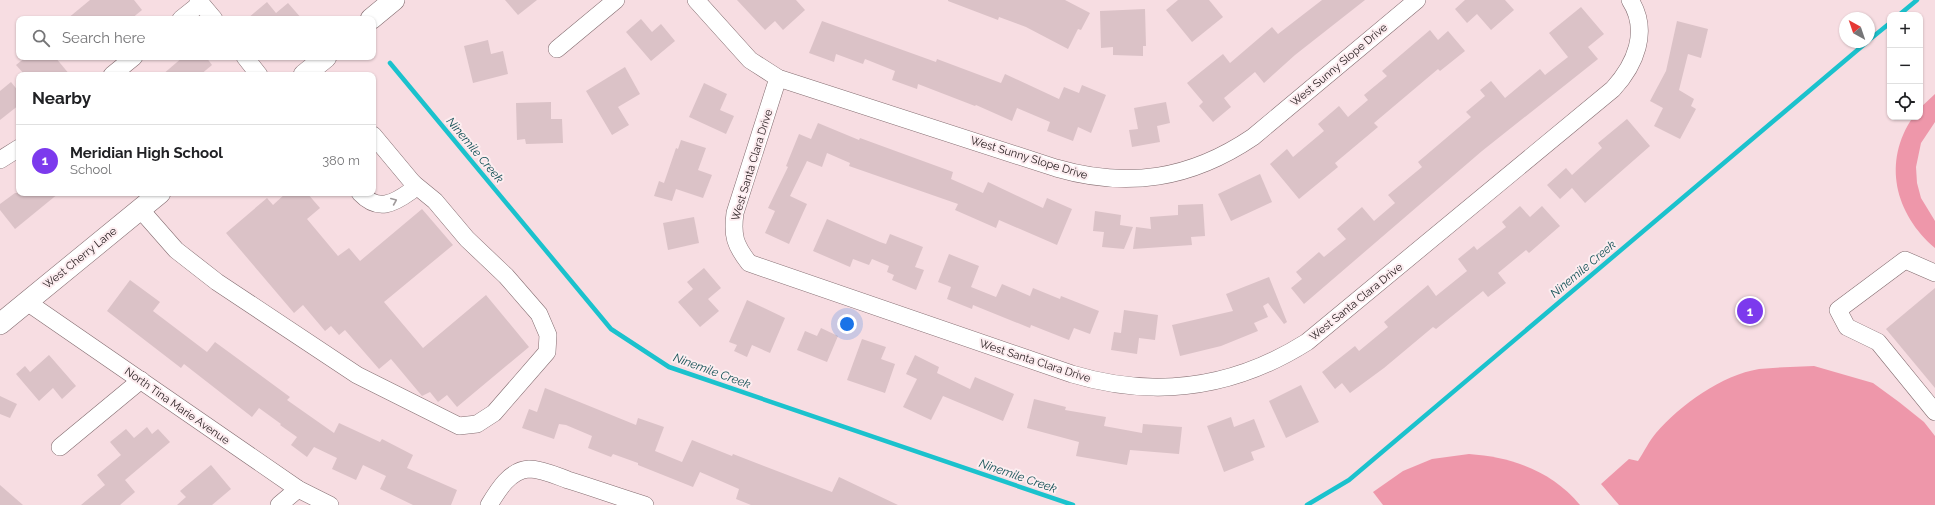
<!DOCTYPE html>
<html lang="en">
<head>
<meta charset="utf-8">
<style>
	:root { --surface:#fff; --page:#f6f6f6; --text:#202124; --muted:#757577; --line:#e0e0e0; --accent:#7c3aed }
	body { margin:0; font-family:Raleway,sans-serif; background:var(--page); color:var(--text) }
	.controls { position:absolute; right:12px; top:12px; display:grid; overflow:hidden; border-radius:8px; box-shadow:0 1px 3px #0004 }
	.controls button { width:36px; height:36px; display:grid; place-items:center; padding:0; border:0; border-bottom:1px solid var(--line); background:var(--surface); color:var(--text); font:20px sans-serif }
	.compass { position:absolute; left:1839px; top:12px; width:36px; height:36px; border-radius:50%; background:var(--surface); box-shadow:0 1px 3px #0004; rotate:320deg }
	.you { position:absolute; left:847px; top:324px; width:14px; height:14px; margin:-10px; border:3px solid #fff; border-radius:50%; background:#1a73e8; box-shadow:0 0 0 6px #1a73e833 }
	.badge { display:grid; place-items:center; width:26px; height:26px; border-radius:50%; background:var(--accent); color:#fff; font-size:13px; font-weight:700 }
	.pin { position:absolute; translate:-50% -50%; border:2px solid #fff; box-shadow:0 1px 4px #0006 }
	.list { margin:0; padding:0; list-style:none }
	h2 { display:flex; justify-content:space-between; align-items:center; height:52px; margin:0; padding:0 16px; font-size:17px }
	h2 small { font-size:13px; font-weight:400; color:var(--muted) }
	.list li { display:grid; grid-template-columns:26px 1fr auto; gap:12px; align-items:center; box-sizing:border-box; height:72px; padding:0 16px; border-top:1px solid var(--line) }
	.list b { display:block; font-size:15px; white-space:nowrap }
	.list p { margin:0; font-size:13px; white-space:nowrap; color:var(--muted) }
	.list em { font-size:13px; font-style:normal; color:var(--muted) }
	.icon { flex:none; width:22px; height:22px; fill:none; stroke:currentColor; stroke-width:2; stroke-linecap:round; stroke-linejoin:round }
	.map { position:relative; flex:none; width:1935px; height:505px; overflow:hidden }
	.search { position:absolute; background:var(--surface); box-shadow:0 1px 3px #0004; left:16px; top:16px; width:360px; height:44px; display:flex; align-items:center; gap:10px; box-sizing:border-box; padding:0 14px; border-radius:8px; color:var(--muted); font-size:15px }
	.panel { position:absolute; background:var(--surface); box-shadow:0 1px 3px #0004; left:16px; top:72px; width:360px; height:124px; border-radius:8px }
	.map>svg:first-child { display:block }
	.pitch { fill:#ee97aa }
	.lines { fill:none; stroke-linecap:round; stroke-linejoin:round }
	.stream { stroke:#1bc2cd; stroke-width:4.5 }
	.building { fill:#dbc2c7 }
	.minor-casing { stroke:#836c70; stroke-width:18 }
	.major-casing { stroke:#836c70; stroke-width:22 }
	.minor { stroke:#fff; stroke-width:17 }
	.major { stroke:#fff; stroke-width:21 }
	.oneway { stroke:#a09b9c }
	.labels { text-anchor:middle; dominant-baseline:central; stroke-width:4; stroke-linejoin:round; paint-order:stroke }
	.street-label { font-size:11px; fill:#2b2123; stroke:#fdedf0 }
	.water-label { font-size:12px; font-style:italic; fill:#135156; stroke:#fdedf0 }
</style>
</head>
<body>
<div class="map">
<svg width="1935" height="505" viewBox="0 0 1935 505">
	<rect width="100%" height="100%" fill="#f7dde2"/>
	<!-- pitch -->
	<g class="pitch">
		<path d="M1935,94V122L1921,143L1916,167L1917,183L1921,198L1935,221V248C1895,214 1882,162 1913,117H1920V108Z"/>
		<path d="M1814,366L1873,383L1899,402L1924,422L1935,436V505H1619L1601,484L1629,459L1638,461C1644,452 1649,441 1656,433C1680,405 1722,375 1759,369C1777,367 1796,367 1814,366Z"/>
		<path d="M1469,454C1512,457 1552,471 1580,505H1383L1373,492L1403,471L1432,459Z"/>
	</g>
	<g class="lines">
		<!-- stream -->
		<g class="stream">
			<polyline points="1899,15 1917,0"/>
			<polyline points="1869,40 1890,23"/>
			<polyline points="390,63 611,329 669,367 1073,505"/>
			<polyline points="1307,505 1349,480 1867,42"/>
		</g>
	</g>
	<!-- building -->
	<g class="building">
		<polygon points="90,0 134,0 142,10 131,19 67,19"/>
		<polygon points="505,0 537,0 518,15"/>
		<polygon points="737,0 796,0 805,10 783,30 775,21 765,30"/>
		<polygon points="948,0 1065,0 1090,13 1081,30 1078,29 1068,49 1026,27 999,17 998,20 948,1"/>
		<polygon points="1178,0 1209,0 1223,17 1192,42 1166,10"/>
		<polygon points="1322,0 1365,0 1295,55 1264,83 1255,72 1224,98 1231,107 1213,122 1199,106 1203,102 1187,83 1223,54 1230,63 1272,27 1278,34"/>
		<polygon points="1465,0 1505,0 1514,10 1491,30 1477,14 1467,23 1455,9"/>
		<polygon points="267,2 276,13 288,3 302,19 247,19"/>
		<polygon points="1581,7 1604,34 1588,47 1598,59 1482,151 1304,304 1291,288 1302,279 1296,272 1319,252 1324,257 1346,239 1337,229 1362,207 1374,221 1395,203 1388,195 1422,167 1418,162 1471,117 1466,112 1485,96 1480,90 1491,81 1505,98 1540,69 1545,75 1568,57 1549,33"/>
		<polygon points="1145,9 1146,46 1143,46 1143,56 1113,55 1113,47 1101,48 1100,11"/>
		<polygon points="641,19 652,32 661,24 675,41 651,61 626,32"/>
		<polygon points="822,21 936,62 937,59 1001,83 1005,74 1059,99 1064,87 1079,93 1082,85 1106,95 1091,133 1078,127 1073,141 1047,131 1050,122 1017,108 1012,121 976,105 975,106 918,84 917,89 892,80 895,71 865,59 863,64 836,54 834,62 809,53"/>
		<polygon points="1677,21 1708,29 1701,58 1688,54 1679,90 1694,99 1691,106 1696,109 1680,139 1654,126 1663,108 1650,101 1666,71"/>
		<polygon points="1430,30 1438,40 1448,31 1465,51 1440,71 1438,69 1374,123 1378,127 1335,163 1338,167 1299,199 1270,164 1287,149 1293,157 1324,131 1318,124 1339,106 1348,117 1368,100 1364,95 1387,76 1382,71"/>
		<polygon points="488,40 491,54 503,51 508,74 473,83 464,46"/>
		<polygon points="26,57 55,57 70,75 25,75 16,65"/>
		<polygon points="183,57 206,57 212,65 200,75 162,75"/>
		<polygon points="625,67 640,94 618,107 629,125 612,135 586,91"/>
		<polygon points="11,82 19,92 19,105 0,120 0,91"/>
		<polygon points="704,83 727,94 720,110 734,116 726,134 689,117"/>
		<polygon points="551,102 551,119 562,119 563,143 526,144 525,139 517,140 516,103"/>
		<polygon points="1166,102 1170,123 1157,126 1160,142 1132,147 1129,130 1138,129 1134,108"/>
		<polygon points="1627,119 1650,146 1585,203 1572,188 1560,199 1547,185 1566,168 1572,175 1602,148 1598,143"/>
		<polygon points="818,123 859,140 860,138 953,172 951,179 983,193 988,182 1043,208 1047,198 1072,209 1057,245 999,220 996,228 955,210 958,204 849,166 850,163 827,153 822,167 807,161 790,196 807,204 789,244 765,233 775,211 768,208 788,167 786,166 799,134 811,139"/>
		<polygon points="681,140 706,148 698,170 712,175 703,198 676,189 672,201 654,196 659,181 664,183 676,148 678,149"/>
		<polygon points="1260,174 1272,202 1231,221 1218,194"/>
		<polygon points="15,193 59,193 15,229 0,210 0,204"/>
		<polygon points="286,193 307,193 320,208 307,219 338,256 349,248 360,261 422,209 453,245 384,302 423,348 486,295 529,347 457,407 447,395 438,402 430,392 422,396 391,359 379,369 345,330 339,335 331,326 325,331 303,305 294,313 226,233 267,198 273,205"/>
		<polygon points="1203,204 1205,236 1191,237 1192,245 1133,249 1136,227 1151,229 1150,217 1178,215 1178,205"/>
		<polygon points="1520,206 1530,217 1542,206 1560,226 1529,253 1526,250 1498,273 1506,283 1488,297 1483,291 1436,329 1433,327 1384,368 1350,393 1342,383 1335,389 1322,372 1355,346 1359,351 1388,327 1384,322 1428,285 1436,296 1467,271 1458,259 1474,246 1477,250 1506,227 1502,222"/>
		<polygon points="1095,211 1121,215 1120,225 1133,227 1124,249 1102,247 1104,232 1093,231"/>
		<polygon points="694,217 699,243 668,250 663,223"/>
		<polygon points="827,219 880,242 886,244 890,234 923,247 915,267 924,270 916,290 892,280 894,275 887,272 889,266 872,259 869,265 853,259 850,267 813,251"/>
		<polygon points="949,254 979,266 971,287 996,297 1002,284 1030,296 1033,288 1060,299 1061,296 1099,311 1090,334 1074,328 1069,340 1031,325 1030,328 973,305 972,309 947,299 951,287 938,282"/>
		<polygon points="704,268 721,288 708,299 719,311 700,327 678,302 693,289 687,282"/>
		<polygon points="1269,277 1287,322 1284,324 1268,303 1263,306 1268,317 1254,323 1258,331 1221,346 1180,356 1172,325 1233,311 1226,294"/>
		<polygon points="130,280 160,302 153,311 207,352 215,342 290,397 287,400 334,433 339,423 380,442 382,439 413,455 407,468 457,490 451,505 413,505 380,489 386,476 363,465 356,480 332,469 337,458 314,447 307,457 291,445 297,437 280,425 281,424 259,408 252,417 184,364 181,368 107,311"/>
		<polygon points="1935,288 1935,388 1886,329"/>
		<polygon points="747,300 785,318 770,353 752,345 747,357 734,351 737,345 729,342"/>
		<polygon points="1124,310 1158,315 1155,340 1139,338 1137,354 1111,350 1114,332 1121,333"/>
		<polygon points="821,328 838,336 827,362 797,350 805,331 817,336"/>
		<polygon points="862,339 886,347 881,359 895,364 885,393 847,380"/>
		<polygon points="49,355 76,386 62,399 53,388 39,401 16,374 25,366 30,372"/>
		<polygon points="915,355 939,367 937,373 970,389 975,377 1014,394 1003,421 943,396 931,420 903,407 917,379 906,374"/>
		<polygon points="1301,385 1319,422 1286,438 1269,401"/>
		<polygon points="545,388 636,425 638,418 664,427 655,451 682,462 692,440 732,456 733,454 832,492 839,477 898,505 751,505 736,499 739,489 700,472 693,487 638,465 638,463 613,454 611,457 588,448 592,436 566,425 559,424 554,439 522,428 529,409 537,412"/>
		<polygon points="0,396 17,404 10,418 0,414"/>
		<polygon points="1034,399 1066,407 1065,410 1106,417 1104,426 1142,433 1143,424 1182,427 1179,454 1130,450 1127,465 1076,456 1079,442 1027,428"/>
		<polygon points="1231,417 1234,427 1254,419 1265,447 1251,452 1254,460 1224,472 1207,426"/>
		<polygon points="147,427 152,434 158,429 170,442 125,480 135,492 120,505 81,505 105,485 97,475 121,455 110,442 126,429 134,438"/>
		<polygon points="211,465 231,489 212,505 177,505 186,497 180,491"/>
		<polygon points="0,485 23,505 0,505"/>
	</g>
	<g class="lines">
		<!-- minor casing -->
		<g class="minor-casing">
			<g id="minor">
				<polyline points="198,0 214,19"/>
				<path d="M696,0L750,60L778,78L1056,168C1128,189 1191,179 1253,137L1417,0"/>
				<polyline points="181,19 201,3"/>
				<polyline points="557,49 616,0"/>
				<polyline points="245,57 259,75"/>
				<polyline points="112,75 134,57"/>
				<path d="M778,78L735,213C732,236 735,245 749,263L1072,374C1155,399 1234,388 1307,342L1613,89C1635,65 1650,31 1630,0"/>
				<polyline points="0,160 19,148"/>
				<path d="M360,193C378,212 393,204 411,191L413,183L373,135"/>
				<polyline points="140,209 176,250 217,282 357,375 459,426 477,424 494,413 547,352 548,335 539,314 506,276 467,239 435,201 413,183"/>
				<polyline points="1935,273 1905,260 1838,310 1847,327 1878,342 1935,412"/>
				<polyline points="27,302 298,489 330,505"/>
				<polyline points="60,447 141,380"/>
				<polyline points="279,505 298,489"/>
				<path d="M489,505C498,490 510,470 529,469C542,469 557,476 568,480C594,488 619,497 645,505"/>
			</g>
		</g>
		<!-- major casing -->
		<g class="major-casing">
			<g id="major">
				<polyline points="371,19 394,0"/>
				<polyline points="304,75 326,57"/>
				<polyline points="0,324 160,193"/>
			</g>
		</g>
		<!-- minor -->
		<use href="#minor" class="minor"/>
		<!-- major -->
		<use href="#major" class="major"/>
	</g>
	<!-- one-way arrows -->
	<defs><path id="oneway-chevron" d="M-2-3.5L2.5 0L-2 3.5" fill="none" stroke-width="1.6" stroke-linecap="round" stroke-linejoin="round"/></defs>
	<use class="oneway" href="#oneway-chevron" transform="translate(394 201) rotate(-23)"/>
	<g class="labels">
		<!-- street labels -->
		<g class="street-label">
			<text transform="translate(1339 65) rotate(-40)">West Sunny Slope Drive</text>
			<text transform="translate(1029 158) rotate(17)">West Sunny Slope Drive</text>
			<text transform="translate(752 165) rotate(-73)">West Santa Clara Drive</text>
			<text transform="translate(80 258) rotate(-39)">West Cherry Lane</text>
			<text transform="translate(1356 302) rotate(-39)">West Santa Clara Drive</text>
			<text transform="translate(1035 361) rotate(18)">West Santa Clara Drive</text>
			<text transform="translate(177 406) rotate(35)">North Tina Marie Avenue</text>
		</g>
		<!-- water labels -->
		<g class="water-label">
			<text transform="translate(475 150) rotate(50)">Ninemile Creek</text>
			<text transform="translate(1583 269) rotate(-40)">Ninemile Creek</text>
			<text transform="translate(712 371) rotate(20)">Ninemile Creek</text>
			<text transform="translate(1018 476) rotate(19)">Ninemile Creek</text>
		</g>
	</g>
</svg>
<div class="controls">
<button>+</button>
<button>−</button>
<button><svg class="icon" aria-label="locate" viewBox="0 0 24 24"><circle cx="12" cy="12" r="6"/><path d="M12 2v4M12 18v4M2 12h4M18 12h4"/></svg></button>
</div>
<svg class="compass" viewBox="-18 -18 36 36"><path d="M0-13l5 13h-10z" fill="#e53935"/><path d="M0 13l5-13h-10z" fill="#757577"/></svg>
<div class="you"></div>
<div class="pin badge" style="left:1750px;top:311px">1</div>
<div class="search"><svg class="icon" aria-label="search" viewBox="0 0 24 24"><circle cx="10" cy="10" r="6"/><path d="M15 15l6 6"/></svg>Search here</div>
<section class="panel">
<h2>Nearby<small></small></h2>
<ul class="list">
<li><span class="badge">1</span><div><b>Meridian High School</b><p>School</p></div><em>380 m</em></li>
</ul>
</section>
</div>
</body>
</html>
